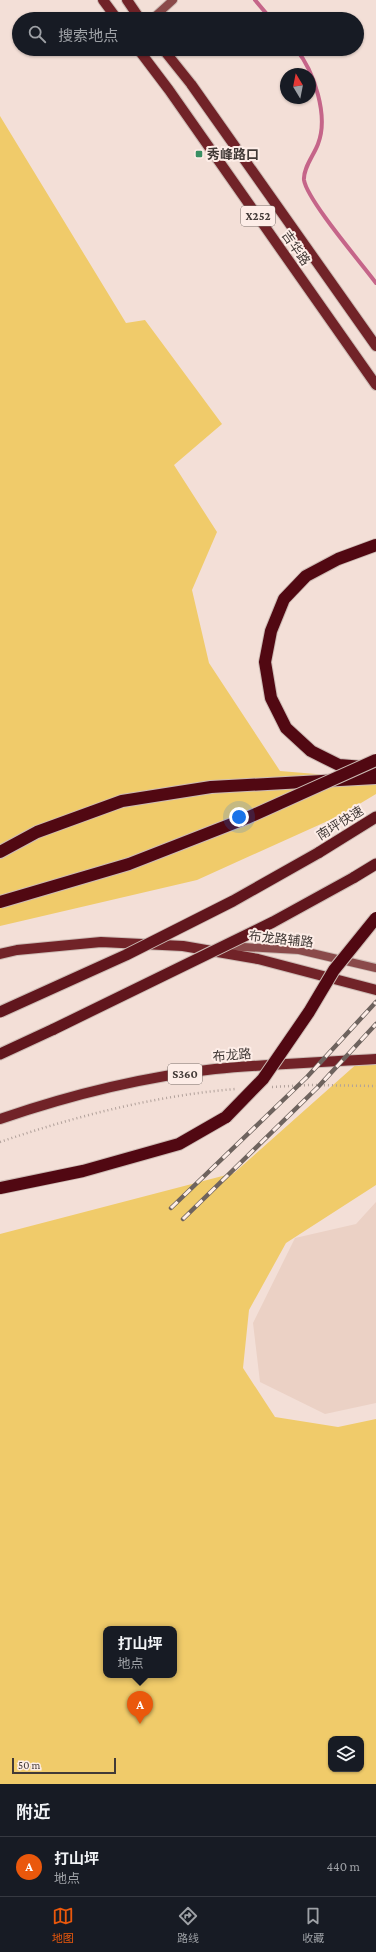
<!DOCTYPE html>
<html lang="zh">
<head>
<meta charset="utf-8">
<style>
	:root { --surface:#171b24; --page:#242831; --text:#f1f3f6; --muted:#9ea1a6; --line:#363941; --accent:#ea580c }
	body { margin:0; font-family:"Crimson Pro","Noto Sans SC",serif; background:var(--page); color:var(--text) }
	.controls { position:absolute; right:12px; bottom:12px; display:grid; overflow:hidden; border-radius:8px; box-shadow:0 1px 3px #0004 }
	.controls button { width:36px; height:36px; display:grid; place-items:center; padding:0; border:0; border-bottom:1px solid var(--line); background:var(--surface); color:var(--text); font:20px sans-serif }
	.compass { position:absolute; left:280px; top:68px; width:36px; height:36px; border-radius:50%; background:var(--surface); box-shadow:0 1px 3px #0004; rotate:350deg }
	.scale { position:absolute; left:12px; bottom:10px; width:104px; box-sizing:border-box; padding-left:4px; border:2px solid #423a37; border-top:0; font-size:11px; line-height:14px; white-space:nowrap; color:#423a37; -webkit-text-stroke:3px #fdede7; paint-order:stroke }
	.you { position:absolute; left:239px; top:817px; width:14px; height:14px; margin:-10px; border:3px solid #fff; border-radius:50%; background:#1a73e8; box-shadow:0 0 0 6px #1a73e833 }
	.badge { display:grid; place-items:center; width:26px; height:26px; border-radius:50%; background:var(--accent); color:#fff; font-size:13px; font-weight:700 }
	.pin { position:absolute; translate:-50% -33px; filter:drop-shadow(0 1px 2px #0008) }
	.pin::after { content:''; position:absolute; top:21px; width:14px; height:12px; background:inherit; clip-path:polygon(0 0,100% 0,50% 100%) }
	.popup { position:absolute; left:103px; top:1626px; width:74px; height:52px; box-sizing:border-box; display:grid; place-content:center; border-radius:8px; background:var(--surface); filter:drop-shadow(0 1px 3px #0005); font-size:13px; white-space:nowrap; color:var(--muted) }
	.popup b { font-size:15px; color:var(--text) }
	.popup::after { content:''; position:absolute; left:50%; top:100%; margin-left:-8px; border:8px solid transparent; border-top-color:var(--surface) }
	.list { margin:0; padding:0; list-style:none }
	h2 { display:flex; justify-content:space-between; align-items:center; height:52px; margin:0; padding:0 16px; font-size:17px }
	h2 small { font-size:13px; font-weight:400; color:var(--muted) }
	.list li { display:grid; grid-template-columns:26px 1fr auto; gap:12px; align-items:center; box-sizing:border-box; height:60px; padding:0 16px; border-top:1px solid var(--line) }
	.list b { display:block; font-size:15px; white-space:nowrap }
	.list p { margin:0; font-size:13px; white-space:nowrap; color:var(--muted) }
	.list em { font-size:13px; font-style:normal; color:var(--muted) }
	.icon { flex:none; width:22px; height:22px; fill:none; stroke:currentColor; stroke-width:2; stroke-linecap:round; stroke-linejoin:round }
	.map { position:relative; flex:none; width:376px; height:1784px; overflow:hidden }
	.search { position:absolute; background:var(--surface); box-shadow:0 1px 3px #0004; left:12px; right:12px; top:12px; height:44px; display:flex; align-items:center; gap:10px; box-sizing:border-box; padding:0 14px; border-radius:22px; color:var(--muted); font-size:15px }
	.sheet { height:112px; background:var(--surface) }
	nav { display:flex; justify-content:space-around; align-items:center; box-sizing:border-box; height:56px; border-top:1px solid var(--line); background:var(--surface); font-size:11px; color:var(--muted) }
	nav a { display:grid; justify-items:center; gap:2px }
	nav .on { color:var(--accent) }
	.map>svg:first-child { display:block }
	.built { fill:#ebd1c5 }
	.green { fill:#f0cb6a; fill-rule:evenodd }
	.lines { fill:none; stroke-linecap:round; stroke-linejoin:round }
	.stream { stroke:#c56589; stroke-width:4 }
	.secondary-casing { stroke:#ccbbb4; stroke-width:10 }
	.primary-casing { stroke:#ccbbb4; stroke-width:12 }
	.trunk-casing { stroke:#ccbbb4; stroke-width:13 }
	.motorway-casing { stroke:#ccbbb4; stroke-width:14 }
	.path { stroke:#b0a09a; stroke-width:2.5; stroke-dasharray:1 3; stroke-linecap:butt }
	.secondary { stroke:#8a4a4a; stroke-width:8 }
	.primary { stroke:#712328; stroke-width:10 }
	.trunk { stroke:#61161d; stroke-width:11 }
	.motorway { stroke:#510812; stroke-width:12 }
	.rail-casing { stroke:#6e635e; stroke-width:4.5 }
	.rail { stroke:#fdede7; stroke-width:3; stroke-dasharray:9; stroke-linecap:butt }
	.trunk-bridge-casing { stroke:#ccbbb4; stroke-width:13; stroke-linecap:butt }
	.motorway-bridge-casing { stroke:#ccbbb4; stroke-width:14; stroke-linecap:butt }
	.trunk-bridge { stroke:#61161d; stroke-width:11 }
	.motorway-bridge { stroke:#510812; stroke-width:12 }
	.poi-dot { fill:#398f63; stroke:#fdede7; stroke-width:1.5 }
	.labels { text-anchor:middle; dominant-baseline:central; stroke-width:4; stroke-linejoin:round; paint-order:stroke }
	.shield { fill:#fdede7; stroke:#7a706c; stroke-width:1 }
	.shield-label { font-size:12px; font-weight:bold; fill:#423a37 }
	.poi-label { font-size:13px; font-weight:bold; fill:#423a37; stroke:#fdede7; text-anchor:start }
	.street-label { font-size:13px; fill:#423a37; stroke:#fdede7 }
</style>
</head>
<body>
<div class="map">
<svg width="376" height="1784" viewBox="0 0 376 1784">
	<rect width="100%" height="100%" fill="#f3dfd7"/>
	<!-- built -->
	<polygon class="built" points="376,1202 376,1403 325,1414 260,1382 253,1323 295,1238 356,1224"/>
	<!-- green -->
	<g class="green">
		<polygon points="0,116 126,323 145,320 222,424 174,465 217,532 192,590 209,663 280,771 376,779 376,794 341,815 197,880 0,926"/>
		<path d="M360,1061L376,1063V1185L286,1243L249,1310L243,1368L275,1417L338,1427L376,1419V1784H0V1234L234,1173ZM106,1629H174V1675H106ZM331,1739H361V1769H331Z"/>
	</g>
	<g class="lines">
		<!-- stream -->
		<g class="stream">
			<polyline points="255,0 271,19"/>
			<path d="M296,49C314,71 329,116 318,144C314,155 303,168 304,180C307,200 362,264 376,283"/>
		</g>
		<!-- secondary casing -->
		<g class="secondary-casing">
			<g id="secondary">
				<polyline points="152,19 173,0"/>
				<polyline points="225,946 299,950 376,968"/>
			</g>
		</g>
		<!-- primary casing -->
		<g class="primary-casing">
			<g id="primary">
				<polyline points="103,0 117,19"/>
				<polyline points="127,0 140,19"/>
				<polyline points="138,49 169,90 376,385"/>
				<polyline points="163,49 191,84 376,346"/>
				<polyline points="0,954 17,950 101,942 183,946 258,959 376,990"/>
				<path d="M0,1119C70,1095 142,1077 215,1069C269,1064 323,1062 376,1059"/>
			</g>
		</g>
		<!-- trunk casing -->
		<g class="trunk-casing">
			<g id="trunk">
				<polyline points="318,853 376,817"/>
				<polyline points="353,878 376,864"/>
				<polyline points="0,1054 54,1029"/>
			</g>
		</g>
		<!-- motorway casing -->
		<g class="motorway-casing">
			<g id="motorway">
				<polyline points="376,545 338,559 306,576 284,599 271,631 265,662 271,698 286,728 311,751 339,765 376,768"/>
				<polyline points="0,852 37,832 122,801 211,787 376,778"/>
				<polyline points="0,1188 83,1171 179,1144 226,1117"/>
			</g>
		</g>
		<!-- path -->
		<g class="path">
			<polyline points="272,1087 309,1085 376,1086"/>
			<path d="M0,1142C76,1116 154,1096 235,1089"/>
		</g>
		<!-- secondary -->
		<use href="#secondary" class="secondary"/>
		<!-- primary -->
		<use href="#primary" class="primary"/>
		<!-- trunk -->
		<use href="#trunk" class="trunk"/>
		<!-- motorway -->
		<use href="#motorway" class="motorway"/>
		<!-- rail casing -->
		<g class="rail-casing">
			<g id="rail">
				<polyline points="171,1208 307,1077 376,1002"/>
				<polyline points="183,1219 318,1087 376,1024"/>
			</g>
		</g>
		<!-- rail -->
		<use href="#rail" class="rail"/>
		<!-- trunk-bridge casing -->
		<g class="trunk-bridge-casing">
			<g id="trunk-bridge">
				<polyline points="0,1012 126,955 233,901 318,853"/>
				<polyline points="54,1029 273,922 353,878"/>
			</g>
		</g>
		<!-- motorway-bridge casing -->
		<g class="motorway-bridge-casing">
			<g id="motorway-bridge">
				<polyline points="0,902 129,864 247,818 376,760"/>
				<polyline points="226,1117 263,1079 309,1012 334,970 376,918"/>
			</g>
		</g>
		<!-- trunk-bridge -->
		<use href="#trunk-bridge" class="trunk-bridge"/>
		<!-- motorway-bridge -->
		<use href="#motorway-bridge" class="motorway-bridge"/>
	</g>
	<!-- markers -->
	<rect class="poi-dot" x="195" y="150" width="8" height="8" rx="2"/>
	<g class="labels">
		<!-- shield labels -->
		<g class="shield">
			<rect x="241" y="206" width="34" height="20" rx="3"/>
			<rect x="168" y="1064" width="34" height="20" rx="3"/>
		</g>
		<g class="shield-label">
			<text x="258" y="216">X252</text>
			<text x="185" y="1074">S360</text>
		</g>
		<!-- poi labels -->
		<g class="poi-label">
			<text x="207" y="154">秀峰路口</text>
		</g>
		<!-- street labels -->
		<g class="street-label">
			<text transform="translate(296 248) rotate(55)">吉华路</text>
			<text transform="translate(340 823) rotate(-32)">南坪快速</text>
			<text transform="translate(281 939) rotate(6)">布龙路辅路</text>
			<text transform="translate(232 1055) rotate(-5)">布龙路</text>
		</g>
	</g>
</svg>
<div class="controls">
<button><svg class="icon" aria-label="layers" viewBox="0 0 24 24"><path d="M12 4l9 5-9 5-9-5zM3 14l9 5 9-5"/></svg></button>
</div>
<svg class="compass" viewBox="-18 -18 36 36"><path d="M0-13l5 13h-10z" fill="#e53935"/><path d="M0 13l5-13h-10z" fill="#9ea1a6"/></svg>
<div class="scale">50 m</div>
<div class="you"></div>
<div class="pin badge" style="left:140px;top:1724px">A</div>
<div class="popup"><b>打山坪</b>地点</div>
<div class="search"><svg class="icon" aria-label="search" viewBox="0 0 24 24"><circle cx="10" cy="10" r="6"/><path d="M15 15l6 6"/></svg>搜索地点</div>
</div>
<section class="sheet">
<h2>附近<small></small></h2>
<ul class="list">
<li><span class="badge">A</span><div><b>打山坪</b><p>地点</p></div><em>440 m</em></li>
</ul>
</section>
<nav>
<a class="on"><svg class="icon" aria-label="map" viewBox="0 0 24 24"><path d="M3 6l6-2 6 2 6-2v14l-6 2-6-2-6 2zM9 4v14M15 6v14"/></svg>地图</a>
<a><svg class="icon" aria-label="directions" viewBox="0 0 24 24"><path d="M12 3l9 9-9 9-9-9zM9 14v-3h6M13 9l2 2-2 2"/></svg>路线</a>
<a><svg class="icon" aria-label="saved" viewBox="0 0 24 24"><path d="M7 4h10v16l-5-4-5 4z"/></svg>收藏</a>
</nav>
</body>
</html>
